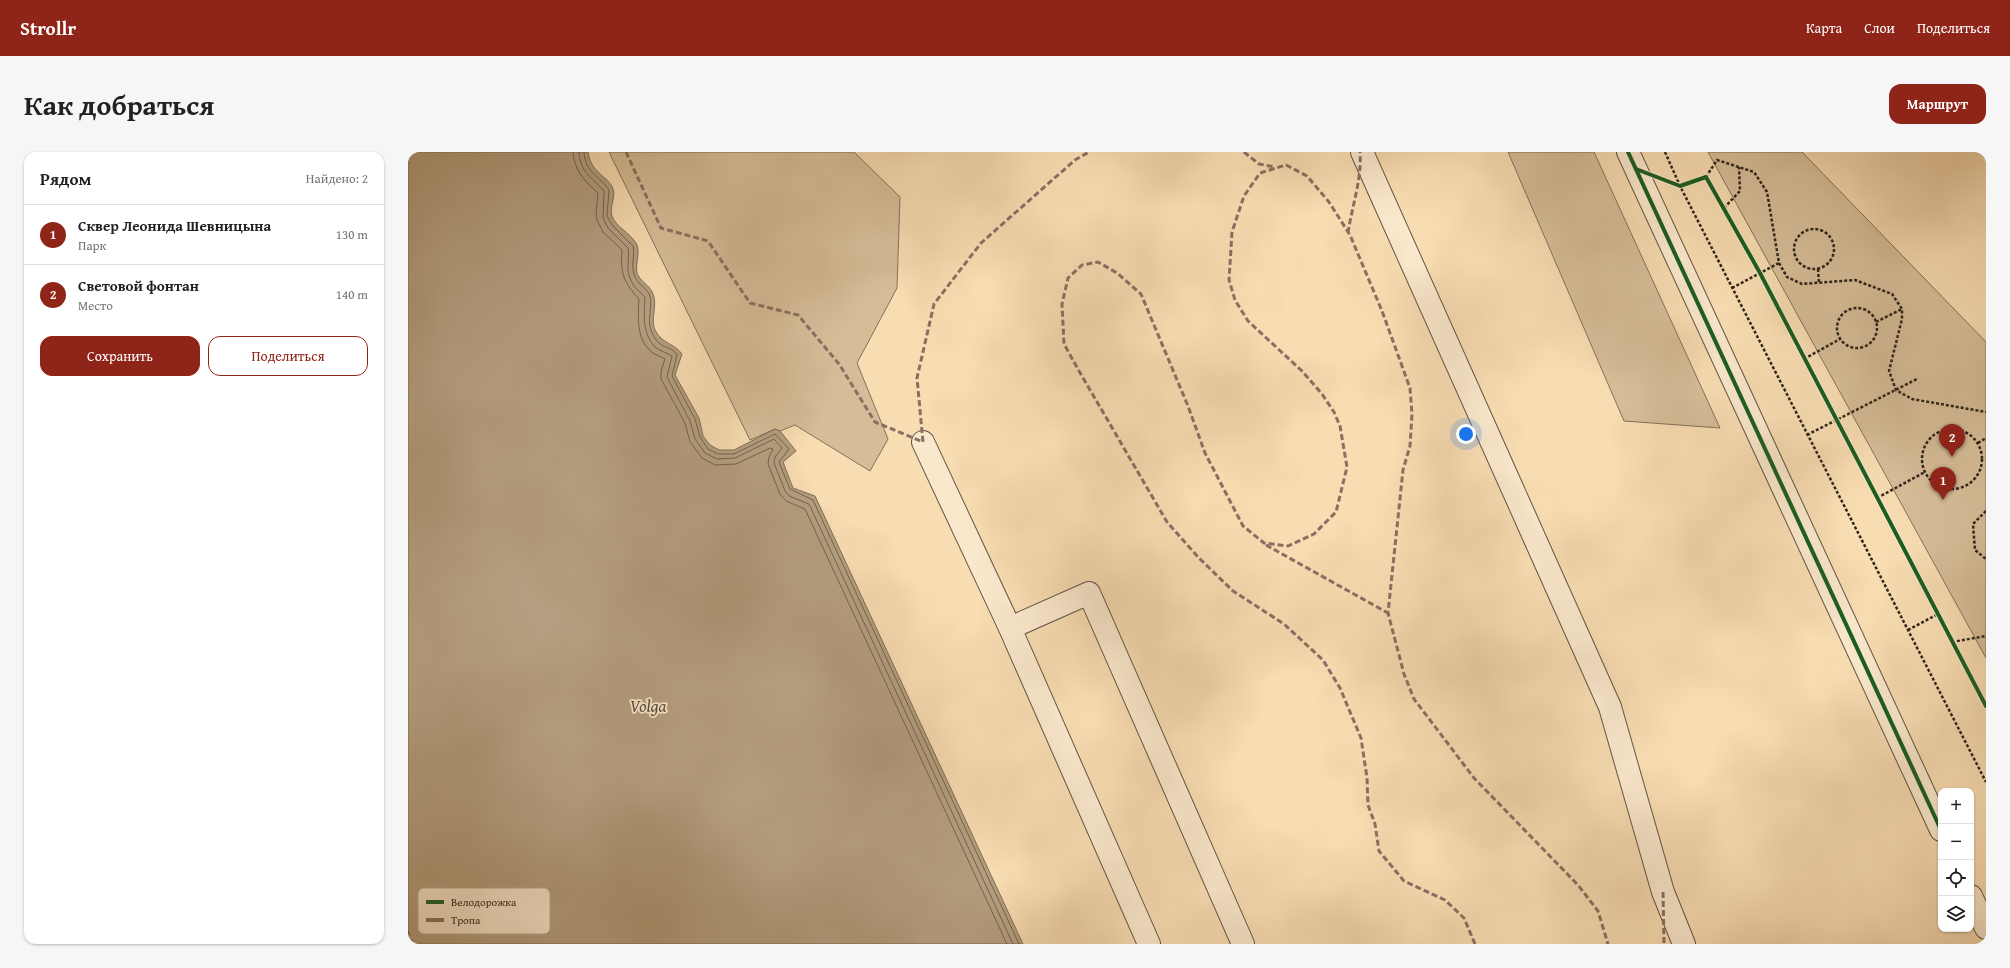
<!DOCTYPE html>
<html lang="ru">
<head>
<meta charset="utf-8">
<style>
	:root { --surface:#fff; --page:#f6f6f6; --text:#202124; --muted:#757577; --line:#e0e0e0; --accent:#8f2418 }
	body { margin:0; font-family:"Gentium Book Plus",serif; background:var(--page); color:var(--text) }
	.controls { position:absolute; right:12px; bottom:12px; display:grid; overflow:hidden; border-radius:8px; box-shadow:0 1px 3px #0004 }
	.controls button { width:36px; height:36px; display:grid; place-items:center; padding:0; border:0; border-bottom:1px solid var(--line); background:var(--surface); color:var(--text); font:20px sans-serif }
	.you { position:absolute; left:1058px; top:282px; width:14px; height:14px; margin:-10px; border:3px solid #fff; border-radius:50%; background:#1a73e8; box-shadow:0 0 0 6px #1a73e833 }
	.badge { display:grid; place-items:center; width:26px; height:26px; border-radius:50%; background:var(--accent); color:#fff; font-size:13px; font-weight:700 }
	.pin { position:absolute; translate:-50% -33px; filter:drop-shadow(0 1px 2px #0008) }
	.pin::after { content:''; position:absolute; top:21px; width:14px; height:12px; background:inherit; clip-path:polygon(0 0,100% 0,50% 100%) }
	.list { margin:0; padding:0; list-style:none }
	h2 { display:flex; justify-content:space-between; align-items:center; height:52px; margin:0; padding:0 16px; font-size:17px }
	h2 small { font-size:13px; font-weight:400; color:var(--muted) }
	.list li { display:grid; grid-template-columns:26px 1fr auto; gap:12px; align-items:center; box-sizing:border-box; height:60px; padding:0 16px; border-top:1px solid var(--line) }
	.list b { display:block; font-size:15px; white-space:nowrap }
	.list p { margin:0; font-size:13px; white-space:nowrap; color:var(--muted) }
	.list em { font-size:13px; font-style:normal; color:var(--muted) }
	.actions { display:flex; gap:8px; padding:12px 16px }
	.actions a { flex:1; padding:9px 0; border:1px solid var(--accent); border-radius:12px; text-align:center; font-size:14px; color:var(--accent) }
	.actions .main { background:var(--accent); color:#fff }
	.icon { flex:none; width:22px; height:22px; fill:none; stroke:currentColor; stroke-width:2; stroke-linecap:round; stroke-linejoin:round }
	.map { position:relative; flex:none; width:1578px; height:792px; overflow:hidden; border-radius:12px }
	header { display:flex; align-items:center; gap:24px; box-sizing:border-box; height:56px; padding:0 20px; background:var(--accent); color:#fff }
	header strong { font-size:19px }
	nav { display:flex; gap:22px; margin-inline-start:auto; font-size:14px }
	.intro { display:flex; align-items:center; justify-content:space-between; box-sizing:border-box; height:96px; padding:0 24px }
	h1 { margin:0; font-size:28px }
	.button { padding:10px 18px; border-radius:12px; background:var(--accent); color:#fff; font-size:14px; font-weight:700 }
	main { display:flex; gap:24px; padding:0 24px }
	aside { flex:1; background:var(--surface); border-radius:12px; box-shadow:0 1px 3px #0004 }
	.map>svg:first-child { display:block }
	.green { fill:#d6bd98; stroke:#82725a }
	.water { fill:#b49e7f; stroke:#7f6e57 }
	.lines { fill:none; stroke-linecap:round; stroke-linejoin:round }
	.shore { stroke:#72624e; stroke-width:1 }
	.ferry { stroke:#574a3a; stroke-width:1; stroke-dasharray:5 4; stroke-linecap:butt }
	.minor-casing { stroke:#615442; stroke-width:24 }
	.path { stroke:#2f261c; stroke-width:2.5; stroke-dasharray:3 2; stroke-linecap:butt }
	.minor { stroke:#fae8cd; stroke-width:22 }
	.quiet { stroke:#8d6e63; stroke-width:3; stroke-dasharray:6 3; stroke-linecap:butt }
	.cycleway-casing { stroke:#fae8cd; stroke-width:6 }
	.cycleway { stroke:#1b5e20; stroke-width:4 }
	.labels { text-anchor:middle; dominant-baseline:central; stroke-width:3.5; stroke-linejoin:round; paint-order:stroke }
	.water-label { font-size:17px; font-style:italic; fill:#574a3a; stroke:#fae8cd }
	.key { fill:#fae8cd; stroke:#bdae98; stroke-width:1 }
	.key-label { font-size:11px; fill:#2f261c }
</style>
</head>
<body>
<header>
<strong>Strollr</strong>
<nav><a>Карта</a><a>Слои</a><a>Поделиться</a></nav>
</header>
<div class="intro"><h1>Как добраться</h1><a class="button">Маршрут</a></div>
<main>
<aside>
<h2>Рядом<small>Найдено: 2</small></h2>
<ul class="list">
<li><span class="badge">1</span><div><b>Сквер Леонида Шевницына</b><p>Парк</p></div><em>130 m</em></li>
<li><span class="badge">2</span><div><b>Световой фонтан</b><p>Место</p></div><em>140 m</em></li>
</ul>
<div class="actions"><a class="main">Сохранить</a><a>Поделиться</a></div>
</aside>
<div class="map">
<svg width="1578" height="792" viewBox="0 0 1578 792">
	<rect width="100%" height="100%" fill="#f8dcb2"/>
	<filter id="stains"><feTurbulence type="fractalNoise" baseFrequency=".005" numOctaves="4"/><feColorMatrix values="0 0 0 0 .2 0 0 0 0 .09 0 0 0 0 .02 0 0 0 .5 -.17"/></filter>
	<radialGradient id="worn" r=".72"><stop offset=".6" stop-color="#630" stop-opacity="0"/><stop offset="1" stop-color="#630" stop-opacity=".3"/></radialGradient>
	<!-- green -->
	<g class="green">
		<polygon points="201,0 446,0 492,45 489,136 449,211 480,287 462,319 387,273 372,279 367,277 342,288"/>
		<polygon points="1100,0 1186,0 1312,276 1216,269"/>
		<polygon points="1300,0 1394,0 1578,190 1578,506"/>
	</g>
	<!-- water -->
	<path class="water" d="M0,0H180C183,22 201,24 205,37C208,45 201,55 204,64C208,75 221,80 228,91C233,99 227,111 229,121C232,130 242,133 245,142C250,153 242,167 247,178C254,192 266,191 274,202L267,223L291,266L295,284L302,293L311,298H326L367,277L372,279L388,299L375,310L385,336L407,344L615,792H0Z"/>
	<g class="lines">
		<!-- shore -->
		<g class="shore">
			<path d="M165,0C166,18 177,30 190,41L188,61L189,68L195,80L214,98C212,121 216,131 231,147C230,165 228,189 245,201C249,203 253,205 257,207L253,219V227L277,271L282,290L294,306L307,313L328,312L362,296L365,297L361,305L360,312L372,342L378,349L397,357L599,792"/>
			<path d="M171,0C172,21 185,26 196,39L195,66L200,76L220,96C222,112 216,118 226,134C229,139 235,141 237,146C236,163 234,181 247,195C252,199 259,201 264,204L259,225L282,269L287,287L297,301L309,307L327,306L366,287L374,296L367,305L366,311L377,339L381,344L401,352L605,792"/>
			<path d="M176,0C177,21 192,24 201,38L199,64L204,73L225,94C227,102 223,112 226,122C228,132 239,135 242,144C245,156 238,169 244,181C246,184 248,189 251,191C257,196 265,196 269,203L264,224L287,267L292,285L300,297L310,302H326L367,282L381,297L371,310L382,337L405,348L611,792"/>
		</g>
		<!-- ferry -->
		<polyline class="ferry" points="0,779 6,792"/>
		<!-- minor casing -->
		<g class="minor-casing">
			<g id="minor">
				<polyline points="954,0 1202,555 1255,740 1276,792"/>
				<polyline points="1220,0 1533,678"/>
				<polyline points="515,290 602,476 741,792"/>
				<polyline points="602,476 681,441 835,792"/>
				<polyline points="1563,744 1578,776"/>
			</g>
		</g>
		<!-- path -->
		<g class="path">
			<polyline points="1257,0 1272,34 1578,630"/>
			<polyline points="1298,25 1309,8 1346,20 1359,40 1371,111 1379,125 1394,132 1447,128 1484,142 1494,157 1494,167 1481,219 1488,238 1504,247 1578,260"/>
			<polyline points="1316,56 1332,39 1331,15"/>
			<circle cx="1406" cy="97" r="20"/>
			<polyline points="1410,117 1411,131"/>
			<polyline points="1324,136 1371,111"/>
			<circle cx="1449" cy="176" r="20"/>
			<polyline points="1468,170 1494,157"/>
			<polyline points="1396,207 1432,187"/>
			<circle cx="1544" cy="307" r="30"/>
			<polyline points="1399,283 1509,227"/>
			<polyline points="1570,291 1578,286"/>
			<polyline points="1469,346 1517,320"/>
			<polyline points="1578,359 1565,372 1567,398 1578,407"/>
			<polyline points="1500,478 1530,462"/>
			<polyline points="1544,490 1578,484"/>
		</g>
		<!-- minor -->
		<use href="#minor" class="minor"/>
		<!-- quiet -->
		<g class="quiet">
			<polyline points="218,0 253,76 300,89 342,151 390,163 431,212 467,270 515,290 509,226 526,152 573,91 667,8 681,0"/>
			<polyline points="836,0 851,12 867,15"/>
			<path d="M940,81C944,54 954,27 952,0"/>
			<polyline points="858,393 980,461"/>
			<polyline points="1255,740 1256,792"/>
			<polyline points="1067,792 1056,766 1037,748 996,729 971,699 967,672 960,653 959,626 953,586 932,536 915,508 876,472 825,439 791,406 759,370 671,219 656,192 654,152 660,126 674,113 690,110 709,121 733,142 780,254 797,301 835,374 856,391 880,394 906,382 928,360 939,315 932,274 926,260 914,242 894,219 840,169 827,148 821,128 824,80 836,44 852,21 878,13 899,24 921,50 942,83 974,159 1002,236 1004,262 1002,294 995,318 980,461 996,522 1006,547 1066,626 1170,733 1190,759 1200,792"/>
		</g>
		<!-- cycleway casing -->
		<g class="cycleway-casing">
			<g id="cycleway">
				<polyline points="1220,0 1533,678"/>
				<polyline points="1228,17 1272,34 1298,25 1352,121 1578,554"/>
			</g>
		</g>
		<!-- cycleway -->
		<use href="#cycleway" class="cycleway"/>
	</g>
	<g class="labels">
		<!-- water labels -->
		<g class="water-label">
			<text x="240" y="553">Volga</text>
		</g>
	</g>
	<!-- legend -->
	<rect x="10" y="736" width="132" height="46" rx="6" class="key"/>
	<rect x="18" y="748" width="18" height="4" fill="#1b5e20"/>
	<rect x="18" y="766" width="18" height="4" fill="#8d6e63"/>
	<g class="key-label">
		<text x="43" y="754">Велодорожка</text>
		<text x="43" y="772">Тропа</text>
	</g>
	<rect width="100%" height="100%" filter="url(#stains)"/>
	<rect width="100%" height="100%" fill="url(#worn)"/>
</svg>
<div class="controls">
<button>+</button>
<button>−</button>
<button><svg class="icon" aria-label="locate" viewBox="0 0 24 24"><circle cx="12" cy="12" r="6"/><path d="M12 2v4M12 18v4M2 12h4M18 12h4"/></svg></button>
<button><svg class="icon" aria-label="layers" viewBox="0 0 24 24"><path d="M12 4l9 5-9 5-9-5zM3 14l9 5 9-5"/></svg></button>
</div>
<div class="you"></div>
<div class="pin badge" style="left:1535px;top:348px">1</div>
<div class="pin badge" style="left:1544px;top:305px">2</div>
</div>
</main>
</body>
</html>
